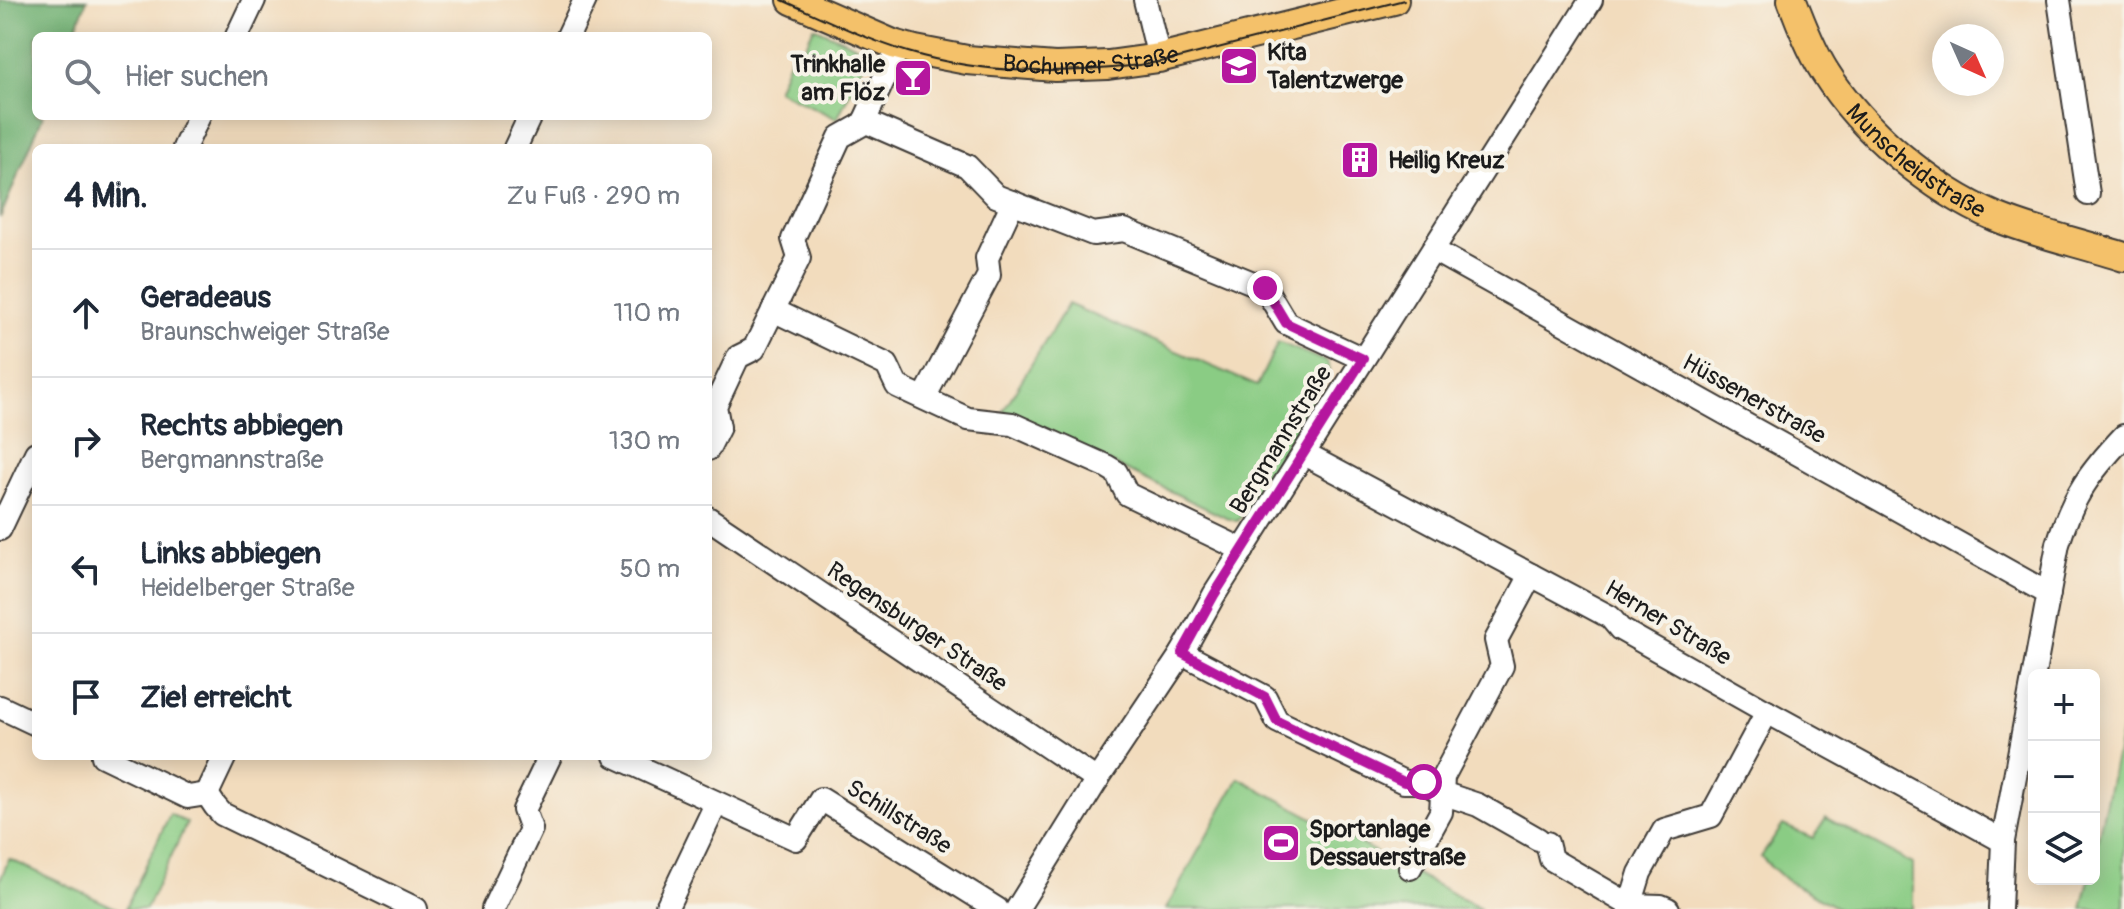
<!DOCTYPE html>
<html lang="de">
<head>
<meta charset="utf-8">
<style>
	:root { --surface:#fff; --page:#f6f6f7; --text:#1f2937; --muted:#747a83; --line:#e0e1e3 }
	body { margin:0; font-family:Pangolin,sans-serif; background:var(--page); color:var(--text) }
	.controls { position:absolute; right:24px; bottom:24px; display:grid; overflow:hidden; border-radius:12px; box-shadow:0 4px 20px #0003 }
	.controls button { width:72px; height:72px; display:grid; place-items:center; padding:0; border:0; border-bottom:2px solid var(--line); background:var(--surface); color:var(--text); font:40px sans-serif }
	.compass { position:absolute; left:1932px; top:24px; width:72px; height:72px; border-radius:50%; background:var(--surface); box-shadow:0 4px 20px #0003; rotate:135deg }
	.stop { position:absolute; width:24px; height:24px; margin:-18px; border:6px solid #b5179e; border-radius:50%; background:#fff }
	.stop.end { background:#b5179e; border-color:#fff; box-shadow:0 2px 8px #0008 }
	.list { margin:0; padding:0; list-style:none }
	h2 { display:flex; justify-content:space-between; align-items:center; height:104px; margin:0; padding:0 32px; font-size:34px }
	h2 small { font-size:26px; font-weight:400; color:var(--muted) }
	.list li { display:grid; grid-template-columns:52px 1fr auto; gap:24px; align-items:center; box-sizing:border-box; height:128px; padding:0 32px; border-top:2px solid var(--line) }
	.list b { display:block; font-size:30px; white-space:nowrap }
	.list p { margin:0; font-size:26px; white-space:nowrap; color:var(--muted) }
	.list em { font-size:26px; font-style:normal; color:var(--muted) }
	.icon { flex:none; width:44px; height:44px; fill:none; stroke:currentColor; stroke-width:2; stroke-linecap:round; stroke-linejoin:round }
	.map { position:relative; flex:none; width:2124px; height:909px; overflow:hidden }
	.search { position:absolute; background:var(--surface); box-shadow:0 4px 20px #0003; left:32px; top:32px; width:680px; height:88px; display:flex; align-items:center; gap:20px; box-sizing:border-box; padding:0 28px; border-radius:12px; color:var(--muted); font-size:30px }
	.panel { position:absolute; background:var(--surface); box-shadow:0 4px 20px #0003; left:32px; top:144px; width:680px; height:616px; border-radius:12px }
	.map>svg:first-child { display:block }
	.green { fill:#8acc84; stroke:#537450; stroke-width:2 }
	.forest { fill:#6fb072; stroke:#466647; stroke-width:2 }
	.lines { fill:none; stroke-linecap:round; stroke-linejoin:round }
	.minor-casing { stroke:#3c3934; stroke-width:26 }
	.major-casing { stroke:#3c3934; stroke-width:32 }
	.minor { stroke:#fff; stroke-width:22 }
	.major { stroke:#f4c16b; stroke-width:28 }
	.tram { stroke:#1c1c1c; stroke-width:2 }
	.route { stroke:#b5179e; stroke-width:10 }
	.labels { text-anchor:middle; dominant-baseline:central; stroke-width:8; stroke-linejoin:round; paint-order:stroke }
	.poi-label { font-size:24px; font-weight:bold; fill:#1c1c1c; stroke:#f7f3e8; text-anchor:start }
	.street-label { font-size:24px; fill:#1c1c1c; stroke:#f7f3e8 }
</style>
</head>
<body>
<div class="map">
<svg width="2124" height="909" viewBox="0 0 2124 909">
	<rect width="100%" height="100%" fill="#f7f3e8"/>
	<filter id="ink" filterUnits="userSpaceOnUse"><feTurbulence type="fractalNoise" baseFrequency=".0125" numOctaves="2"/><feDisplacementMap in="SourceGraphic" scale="16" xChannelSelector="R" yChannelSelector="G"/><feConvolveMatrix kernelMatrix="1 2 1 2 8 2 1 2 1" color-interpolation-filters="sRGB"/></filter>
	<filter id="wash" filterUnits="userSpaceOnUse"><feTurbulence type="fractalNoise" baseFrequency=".006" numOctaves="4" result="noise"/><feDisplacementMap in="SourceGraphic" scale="32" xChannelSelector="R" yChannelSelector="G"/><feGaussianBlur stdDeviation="1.8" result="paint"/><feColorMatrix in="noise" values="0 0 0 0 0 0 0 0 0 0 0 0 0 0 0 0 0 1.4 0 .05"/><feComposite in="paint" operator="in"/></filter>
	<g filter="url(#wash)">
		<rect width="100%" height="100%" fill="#f2dcbd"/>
		<!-- green -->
		<g class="green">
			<polygon points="814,27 870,52 837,119 777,90 791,56 799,60"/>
			<polygon points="1068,304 1257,386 1278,342 1327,362 1330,370 1274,467 1238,521 1226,518 1003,411"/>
			<polygon points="2124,719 2124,909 2082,909 2089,879 2094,879 2094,856"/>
			<polygon points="1239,778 1481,909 1166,909"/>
			<polygon points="170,814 187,823 146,909 125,909"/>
			<polygon points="1826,818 1913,864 1913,909 1839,909 1786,880 1761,857 1783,825 1813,838"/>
			<polygon points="9,859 118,909 0,909 0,880"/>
		</g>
		<!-- forest -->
		<polygon class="forest" points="0,0 87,0 73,36 36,36 36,116 43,116 0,218"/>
	</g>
	<g filter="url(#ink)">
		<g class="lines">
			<!-- minor casing -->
			<g class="minor-casing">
				<g id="minor">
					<polyline points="1145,0 1159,58"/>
					<polyline points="2059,0 2088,194"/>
					<polyline points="237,36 254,0"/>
					<polyline points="568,36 585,0"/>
					<polyline points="864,121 967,166 996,196 1093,234 1124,230 1265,288 1286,323 1363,359"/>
					<polyline points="184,148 199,116"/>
					<polyline points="515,148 530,116"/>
					<polyline points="1433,250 2049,594"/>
					<polyline points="773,310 887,365 897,386 968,419 1012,424 1106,466 1116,472 1127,494 1243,550"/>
					<polyline points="924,398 989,275 987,258 1013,202"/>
					<polyline points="708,449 719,427 715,406 738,357 754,349 799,258 793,239 840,137 863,124 899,46"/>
					<polyline points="1304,454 1610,617 1620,629 1767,712 2003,841"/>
					<polyline points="708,518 1097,780"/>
					<polyline points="0,529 36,453"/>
					<polyline points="1182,653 1265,697 1277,721 1404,782 1424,782 1442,793 1478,805 1538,839"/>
					<polyline points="0,707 36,724"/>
					<polyline points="103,756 188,797 207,794 215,806 222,814 416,909"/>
					<polyline points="615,756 796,839 821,799 997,909"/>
					<polyline points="207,794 225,756"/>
					<polyline points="1547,843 1551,859 1630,905 1661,906 1668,909"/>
					<polyline points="1410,868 1441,812 1443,777 1502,666 1496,640 1531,575"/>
					<polyline points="493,909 531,829 524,810 550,756"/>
					<polyline points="666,909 716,804"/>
					<polyline points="1017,909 1097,780 1182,653 1214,595 1591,0"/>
					<polyline points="1629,909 1640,873 1664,830 1711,816 1767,712"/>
					<path d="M2000,909L2003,841L2058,544C2073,495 2090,472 2124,436"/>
				</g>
			</g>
			<!-- major casing -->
			<g class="major-casing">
				<g id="major">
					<path id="s1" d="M792,0L893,44L915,50L967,60L1055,67L1108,65L1159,58L1394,0"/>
					<path id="s2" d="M1792,0C1801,24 1811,50 1825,72C1862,131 1931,189 1996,217C2037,234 2081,243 2124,257"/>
				</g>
			</g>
			<!-- minor -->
			<use href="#minor" class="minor"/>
			<!-- major -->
			<use href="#major" class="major"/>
			<!-- tram -->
			<path class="tram" d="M782,0C823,18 865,39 908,52C991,77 1087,75 1171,60L1404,0"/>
		</g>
	</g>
	<g class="lines" filter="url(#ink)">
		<!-- route -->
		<polyline class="route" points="1265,288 1286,323 1363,359 1214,595 1182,653 1265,697 1277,721 1404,782 1424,782"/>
	</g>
	<!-- icons -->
	<defs>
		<g id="school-square" transform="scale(2)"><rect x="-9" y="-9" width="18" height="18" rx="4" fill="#b5179e" stroke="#f7f3e8"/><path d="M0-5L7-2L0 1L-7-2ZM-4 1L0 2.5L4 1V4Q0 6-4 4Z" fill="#fff"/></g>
		<g id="bar-square" transform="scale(2)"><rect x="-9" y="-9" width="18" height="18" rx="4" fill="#b5179e" stroke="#f7f3e8"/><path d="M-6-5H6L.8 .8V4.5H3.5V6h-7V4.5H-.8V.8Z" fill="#fff"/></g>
		<g id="building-square" transform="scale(2)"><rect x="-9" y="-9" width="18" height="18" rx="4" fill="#b5179e" stroke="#f7f3e8"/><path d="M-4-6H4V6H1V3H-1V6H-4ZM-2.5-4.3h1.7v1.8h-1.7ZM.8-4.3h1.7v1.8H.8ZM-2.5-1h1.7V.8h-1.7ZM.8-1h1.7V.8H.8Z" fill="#fff"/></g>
		<g id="stadium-square" transform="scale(2)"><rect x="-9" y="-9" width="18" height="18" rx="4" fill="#b5179e" stroke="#f7f3e8"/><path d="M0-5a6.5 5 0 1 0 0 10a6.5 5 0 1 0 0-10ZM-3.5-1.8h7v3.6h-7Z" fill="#fff"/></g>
	</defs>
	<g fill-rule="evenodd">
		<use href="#school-square" x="1239" y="66"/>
		<use href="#bar-square" x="913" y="78"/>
		<use href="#building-square" x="1360" y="160"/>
		<use href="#stadium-square" x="1281" y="843"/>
	</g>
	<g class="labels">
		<!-- poi labels -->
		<g class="poi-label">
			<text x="1267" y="52">Kita<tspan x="1267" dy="28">Talentzwerge</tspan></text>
			<text x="885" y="64" text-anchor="end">Trinkhalle<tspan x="885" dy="28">am Flöz</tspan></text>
			<text x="1388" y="160">Heilig Kreuz</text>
			<text x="1309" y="829">Sportanlage<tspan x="1309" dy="28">Dessauerstraße</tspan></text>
		</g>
		<!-- street labels -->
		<g class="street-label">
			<text stroke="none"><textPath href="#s1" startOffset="310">Bochumer Straße</textPath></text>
			<text stroke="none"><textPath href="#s2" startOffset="208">Munscheidstraße</textPath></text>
			<text transform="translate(1754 399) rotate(29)">Hüssenerstraße</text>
			<text transform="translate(1281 440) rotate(-58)">Bergmannstraße</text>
			<text transform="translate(1668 623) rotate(31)">Herner Straße</text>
			<text transform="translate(917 627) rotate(34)">Regensburger Straße</text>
			<text transform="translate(899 817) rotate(32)">Schillstraße</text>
		</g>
	</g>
</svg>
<div class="controls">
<button>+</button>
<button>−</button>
<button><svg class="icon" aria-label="layers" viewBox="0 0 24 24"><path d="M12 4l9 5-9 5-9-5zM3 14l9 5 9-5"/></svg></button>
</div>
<svg class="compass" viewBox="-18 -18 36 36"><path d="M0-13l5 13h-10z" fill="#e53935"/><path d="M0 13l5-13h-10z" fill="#747a83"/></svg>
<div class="stop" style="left:1424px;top:782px"></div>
<div class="stop end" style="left:1265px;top:288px"></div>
<div class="search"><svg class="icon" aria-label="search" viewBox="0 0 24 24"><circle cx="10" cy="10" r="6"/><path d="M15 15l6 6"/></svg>Hier suchen</div>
<section class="panel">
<h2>4 Min.<small>Zu Fuß · 290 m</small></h2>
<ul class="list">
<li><svg class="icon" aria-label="ahead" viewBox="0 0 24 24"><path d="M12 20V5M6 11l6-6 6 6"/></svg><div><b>Geradeaus</b><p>Braunschweiger Straße</p></div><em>110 m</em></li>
<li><svg class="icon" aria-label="right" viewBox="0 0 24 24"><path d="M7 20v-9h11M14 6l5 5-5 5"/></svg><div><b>Rechts abbiegen</b><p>Bergmannstraße</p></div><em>130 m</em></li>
<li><svg class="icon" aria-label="left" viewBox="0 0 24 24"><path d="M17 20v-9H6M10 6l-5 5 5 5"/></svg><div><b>Links abbiegen</b><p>Heidelberger Straße</p></div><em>50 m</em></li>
<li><svg class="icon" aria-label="arrive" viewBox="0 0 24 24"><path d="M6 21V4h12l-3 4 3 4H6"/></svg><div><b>Ziel erreicht</b></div></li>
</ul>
</section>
</div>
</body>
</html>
